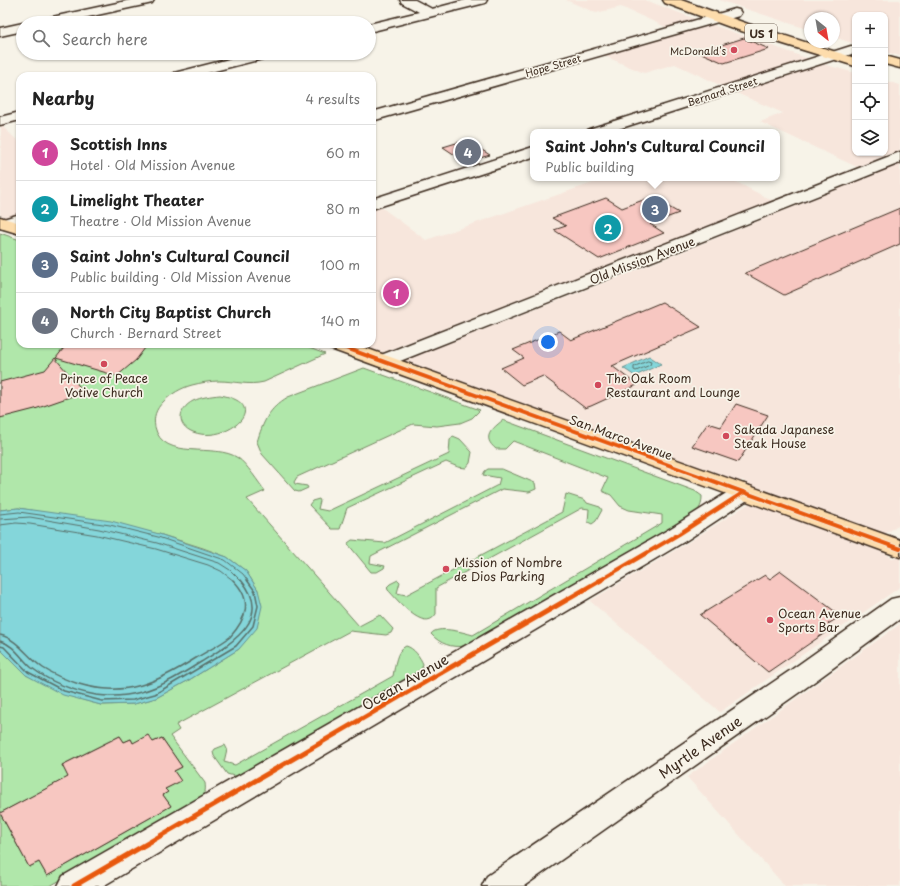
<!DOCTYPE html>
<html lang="en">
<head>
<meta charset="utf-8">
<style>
	:root { --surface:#fff; --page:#f6f6f6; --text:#222; --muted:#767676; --line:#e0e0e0; --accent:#0f766e }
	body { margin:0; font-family:"Playpen Sans",sans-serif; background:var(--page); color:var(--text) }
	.controls { position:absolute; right:12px; top:12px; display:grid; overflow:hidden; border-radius:8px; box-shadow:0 1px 3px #0004 }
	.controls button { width:36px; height:36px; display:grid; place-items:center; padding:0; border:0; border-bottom:1px solid var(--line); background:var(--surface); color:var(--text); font:20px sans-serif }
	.compass { position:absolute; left:804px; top:12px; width:36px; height:36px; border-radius:50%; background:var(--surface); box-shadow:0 1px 3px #0004; rotate:149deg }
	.you { position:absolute; left:548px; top:342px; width:14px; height:14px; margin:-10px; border:3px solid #fff; border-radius:50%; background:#1a73e8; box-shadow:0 0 0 6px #1a73e833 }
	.badge { display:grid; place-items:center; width:26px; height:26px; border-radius:50%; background:var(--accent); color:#fff; font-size:13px; font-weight:700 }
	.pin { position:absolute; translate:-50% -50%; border:2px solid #fff; box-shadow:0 1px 4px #0006 }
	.popup { position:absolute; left:530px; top:129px; width:250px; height:52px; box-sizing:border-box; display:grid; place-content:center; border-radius:8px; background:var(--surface); filter:drop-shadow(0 1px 3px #0005); font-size:13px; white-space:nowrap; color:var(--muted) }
	.popup b { font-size:15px; color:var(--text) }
	.popup::after { content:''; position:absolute; left:50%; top:100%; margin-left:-8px; border:8px solid transparent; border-top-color:var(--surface) }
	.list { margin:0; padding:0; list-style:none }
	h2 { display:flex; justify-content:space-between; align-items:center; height:52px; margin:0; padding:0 16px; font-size:17px }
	h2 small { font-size:13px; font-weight:400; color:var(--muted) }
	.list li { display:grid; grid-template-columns:26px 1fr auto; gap:12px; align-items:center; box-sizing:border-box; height:56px; padding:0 16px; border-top:1px solid var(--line) }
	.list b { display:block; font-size:15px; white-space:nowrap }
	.list p { margin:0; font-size:13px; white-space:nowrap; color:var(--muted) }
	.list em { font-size:13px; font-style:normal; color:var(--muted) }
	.icon { flex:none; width:22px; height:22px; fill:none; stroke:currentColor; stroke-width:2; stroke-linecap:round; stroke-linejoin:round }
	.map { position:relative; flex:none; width:900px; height:886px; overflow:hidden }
	.search { position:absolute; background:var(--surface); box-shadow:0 1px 3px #0004; left:16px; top:16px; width:360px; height:44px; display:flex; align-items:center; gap:10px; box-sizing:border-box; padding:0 14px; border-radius:22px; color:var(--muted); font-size:15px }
	.panel { position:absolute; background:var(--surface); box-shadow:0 1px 3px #0004; left:16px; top:72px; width:360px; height:276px; border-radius:12px }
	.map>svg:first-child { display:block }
	.built { fill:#f7e6dc }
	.green { fill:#b0e7aa; stroke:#768864; fill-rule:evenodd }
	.water { fill:#84d6da; stroke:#67918f }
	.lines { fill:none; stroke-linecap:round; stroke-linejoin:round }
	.shore-far1 { stroke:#586f69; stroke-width:1 }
	.shore { stroke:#586f69; stroke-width:1.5 }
	.building { fill:#f7c7c1; stroke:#3b2a1e }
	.minor-casing { stroke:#3b2a1e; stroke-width:3 }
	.major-casing { stroke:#3b2a1e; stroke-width:3 }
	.highway-casing { stroke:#3b2a1e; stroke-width:3 }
	.minor { fill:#f7f3e8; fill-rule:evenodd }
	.major { fill:#fddcac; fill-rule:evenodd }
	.highway { fill:#fddcac; fill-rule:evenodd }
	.cycleway-far1-casing { stroke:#f7f3e8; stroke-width:6 }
	.cycleway-casing { stroke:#f7f3e8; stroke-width:8 }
	.cycleway-far1 { stroke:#e8590c; stroke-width:4 }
	.cycleway { stroke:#e8590c; stroke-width:5 }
	.poi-dot { fill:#d1495b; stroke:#f7f3e8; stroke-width:1.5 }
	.labels { text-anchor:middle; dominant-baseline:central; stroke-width:3.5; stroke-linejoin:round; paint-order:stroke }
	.far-poi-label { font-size:10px; fill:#3b2a1e; stroke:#f7f3e8; text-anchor:end }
	.far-street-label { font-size:10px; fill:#3b2a1e; stroke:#f7f3e8 }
	.shield { fill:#f7f3e8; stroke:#73665b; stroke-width:1 }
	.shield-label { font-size:11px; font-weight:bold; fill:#3b2a1e }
	.street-label { font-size:12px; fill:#3b2a1e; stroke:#f7f3e8 }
	.poi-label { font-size:12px; fill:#3b2a1e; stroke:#f7f3e8; text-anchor:start }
	.near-street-label { font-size:14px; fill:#3b2a1e; stroke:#f7f3e8 }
</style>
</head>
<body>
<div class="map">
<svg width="900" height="886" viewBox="0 0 900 886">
	<rect width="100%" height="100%" fill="#f7f3e8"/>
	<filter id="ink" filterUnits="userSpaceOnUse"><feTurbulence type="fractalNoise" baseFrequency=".025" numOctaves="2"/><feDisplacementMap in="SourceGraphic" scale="8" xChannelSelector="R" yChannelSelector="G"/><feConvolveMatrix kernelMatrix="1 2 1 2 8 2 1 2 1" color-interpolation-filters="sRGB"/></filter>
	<g filter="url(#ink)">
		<!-- built -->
		<g class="built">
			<polygon points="566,0 645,0 698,20 668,28 621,7 596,13"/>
			<polygon points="719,0 900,0 900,56 885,52 885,15 855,15 855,44 834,37 834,18 810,18 810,30"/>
			<polygon points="710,24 809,59 722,86 675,64 644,73 602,55"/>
			<polygon points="823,64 855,73 855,153 885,153 885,81 900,85 900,150 857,167 760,122 783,113 734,92"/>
			<polygon points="1,125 20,143 20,214 7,218 0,215"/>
			<polygon points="900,164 900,525 884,534 750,486 742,480 739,482 403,361 649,265"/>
			<polygon points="607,178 729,178 773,201 381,353 355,344 372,344 372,210 381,207 426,240"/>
			<polygon points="750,503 885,553 893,559 897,557 900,558 900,587 720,712 590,601 689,542"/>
			<polygon points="900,624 900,886 785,886 687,777"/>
		</g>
		<!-- green -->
		<g class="green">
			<path d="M0,233L20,240V344H299L325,354L264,382C248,386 235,381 219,381C210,381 200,383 192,385C181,388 171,394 163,402C156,409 153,417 155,427C163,462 215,442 238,458C246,463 259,483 265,491L247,499L359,626L380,615L393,629L391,633L386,635L350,631L176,725L179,730L170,736L205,783C206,791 205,794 200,800L50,886H0V649L26,675L83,700L101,705L134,704L156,698L189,680L239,649L258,590L246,571L227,557L203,548L159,534L19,508L0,510ZM120,736L124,742L131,739L133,743L153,742L162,738L182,767L174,771L180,781L165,789L167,792L163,795L171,806L47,876L39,862L29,867L0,813L69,777L62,765Z"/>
			<path d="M364,368L480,410L472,418L460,423L437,426L413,424L297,477L294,482L295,484L307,486L308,488L299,492L295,491L262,454L257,442C263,422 269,408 288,397Z"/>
			<path d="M220,395C274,404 227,445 193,432C176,425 178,409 193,401C202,397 210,396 220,395Z"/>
			<path d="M503,420L695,491L702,496C702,505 700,509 694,514L464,646C452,648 440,644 431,634C437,625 463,632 473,635L662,523V515L629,510L620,506L611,495L602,491L608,478L513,441L505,449H496C481,437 492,429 503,420Z"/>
			<polygon points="453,436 460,439 472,452 470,463 466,468 458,467 446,462 347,508 340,529 332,529 309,505 312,501 319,499 320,501 318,509 328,511 449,454 450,440"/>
			<polygon points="488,469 502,469 535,483 536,489 529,492 502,489 371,556 370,563 385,566 384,568 377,572 371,572 348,544 348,543 352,540 385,543 498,485 500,478 483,475 485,471"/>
			<path d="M566,494L585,500L587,503L600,507L602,510L596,521L592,524L588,522L589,509L582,508L436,588V614C424,634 396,598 388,590L387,587L390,584L398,580L400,582L397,593L406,595L562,512Z"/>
			<path d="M406,646C414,648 420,657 423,664L420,674L240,775L234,776L227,774L214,756L213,752L215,749L225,745L227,749L224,762L235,765L393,676C395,666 396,650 406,646Z"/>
		</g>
		<!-- water -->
		<g class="water">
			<polygon points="649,356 661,364 635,376 623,368"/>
			<polygon points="18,508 111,521 159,534 227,557 246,571 258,590 262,606 257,628 239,649 189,680 156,698 134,704 101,705 63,695 26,675 0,649 0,510"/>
		</g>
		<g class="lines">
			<!-- shore-far1 -->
			<g class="shore-far1">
				<polygon points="648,361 651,362 650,365 636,371 634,370 634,367"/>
				<polyline points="0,514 19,512 110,525 158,537 225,560 243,574 248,581"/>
				<polyline points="0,519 30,517 99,529 157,543 219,563 230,570 241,581"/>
				<polyline points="0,525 16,523 30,524 97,535 156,549 208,565 221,571 234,581"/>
			</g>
			<!-- shore -->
			<g class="shore">
				<path d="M0,635C18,639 28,658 43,668C54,675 66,680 79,684C125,698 158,682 196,658C207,651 220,645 230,637C247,618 253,600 233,580"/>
				<path d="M0,641C15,645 21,659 32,668C50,682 74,691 96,695C111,697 127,696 141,692C163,686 182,674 201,662C230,644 275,619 241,580"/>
				<polyline points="0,646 4,647 28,672 64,691 102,701 133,700 155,694 236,646 253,626 258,606 255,591 247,580"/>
			</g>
		</g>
		<!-- building -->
		<g class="building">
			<polygon points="744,38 769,49 724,63 699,52"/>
			<polygon points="466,140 490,155 470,161 464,161 443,147"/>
			<polygon points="651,197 679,213 650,224 664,233 599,259 554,230 566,226 552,218 606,198 622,208"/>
			<polygon points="900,208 900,244 784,295 745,273"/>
			<polygon points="662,302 701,327 612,366 637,385 591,406 585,408 543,376 522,385 501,368 524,358 513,350 559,331 571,340"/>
			<polygon points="67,344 148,344 136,360 117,376 56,358"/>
			<polygon points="55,358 84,392 35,409 0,418 0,382 45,370"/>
			<polygon points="736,404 768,415 738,462 692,446 708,423 721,427"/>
			<polygon points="781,571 841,616 828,624 832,628 768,672 700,615 765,575 770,579"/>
			<polygon points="148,735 153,742 162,738 182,767 174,771 181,781 165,789 168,792 163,795 171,806 47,876 39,862 29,867 0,813 68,777 62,765 120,736 124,742 131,739 133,743"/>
		</g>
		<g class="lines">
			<!-- minor casing -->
			<g class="minor-casing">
				<g id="minor">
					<polygon points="131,0 154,0 152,3 148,4 60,23 37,23 38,20 43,19"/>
					<polygon points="400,0 415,0 432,9 466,0 487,0 485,3 369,32 369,24 419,12 402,3"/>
					<polygon points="735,9 739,10 741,13 739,16 372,121 372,112"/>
					<polygon points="23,23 23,31 0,36 0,28"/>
					<polygon points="851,46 855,47 855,53 609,132 586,132 589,129"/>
					<polygon points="253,53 276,53 274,56 195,76 172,76 174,73"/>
					<polygon points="20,112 20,120 0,125 0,117"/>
					<polygon points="533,147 533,157 372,209 372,199"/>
					<polygon points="900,152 900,163 390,365 383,367 376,365 373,361 376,357"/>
					<polygon points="20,214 20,225 6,229 0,228 0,220"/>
					<polygon points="744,484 752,487 756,492 752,497 687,540 103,886 58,886 63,876 671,528 736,487"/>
					<polygon points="900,597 900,619 811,684 524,886 482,886 487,876 791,670 891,599"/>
				</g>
			</g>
			<!-- major casing -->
			<g class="major-casing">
				<g id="major">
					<polygon points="0,217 20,223 20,234 0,228"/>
					<polygon points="325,344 354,344 900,540 900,557 328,348"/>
				</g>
			</g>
			<!-- highway casing -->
			<g class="highway-casing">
				<g id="highway">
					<polygon points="663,0 681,0 748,24 855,58 855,66 738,30 665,3"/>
					<polygon points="885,56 900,60 900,68 885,64"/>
				</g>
			</g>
			<!-- minor -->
			<use href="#minor" class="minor"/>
			<!-- major -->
			<use href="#major" class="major"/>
			<!-- highway -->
			<use href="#highway" class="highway"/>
			<!-- cycleway-far1 casing -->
			<g class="cycleway-far1-casing">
				<g id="cycleway-far1">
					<polyline points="335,344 900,549"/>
					<polyline points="599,581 679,534 744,492"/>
				</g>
			</g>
			<!-- cycleway casing -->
			<g class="cycleway-casing">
				<polyline id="cycleway" points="74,886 601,580"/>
			</g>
			<!-- cycleway-far1 -->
			<use href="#cycleway-far1" class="cycleway-far1"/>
			<!-- cycleway -->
			<use href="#cycleway" class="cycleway"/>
		</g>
	</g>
	<!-- markers -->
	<g class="poi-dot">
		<circle cx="734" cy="50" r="4"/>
		<circle cx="104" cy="364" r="4"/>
		<circle cx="598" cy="385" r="4"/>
		<circle cx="726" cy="436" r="4"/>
		<circle cx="446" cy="569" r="4"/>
		<circle cx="770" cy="620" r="4"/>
	</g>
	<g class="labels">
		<!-- far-poi labels -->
		<g class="far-poi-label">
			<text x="726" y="50">McDonald's</text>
		</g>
		<!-- far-street labels -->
		<g class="far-street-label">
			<text transform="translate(553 65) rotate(-16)">Hope Street</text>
			<text transform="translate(722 91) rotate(-18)">Bernard Street</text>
		</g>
		<!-- shield labels -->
		<rect class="shield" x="745" y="24" width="32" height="18" rx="3"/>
		<g class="shield-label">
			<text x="761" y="33">US 1</text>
		</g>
		<!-- street labels -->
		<g class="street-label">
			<text transform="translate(642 260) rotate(-21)">Old Mission Avenue</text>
			<text transform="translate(621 437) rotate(20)">San Marco Avenue</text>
		</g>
		<!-- poi labels -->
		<g class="poi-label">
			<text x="104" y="378" text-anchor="middle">Prince of Peace<tspan x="104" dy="14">Votive Church</tspan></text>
			<text x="606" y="378">The Oak Room<tspan x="606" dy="14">Restaurant and Lounge</tspan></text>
			<text x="734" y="429">Sakada Japanese<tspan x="734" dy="14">Steak House</tspan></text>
			<text x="454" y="562">Mission of Nombre<tspan x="454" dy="14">de Dios Parking</tspan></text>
			<text x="778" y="613">Ocean Avenue<tspan x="778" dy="14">Sports Bar</tspan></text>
		</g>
		<!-- near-street labels -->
		<g class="near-street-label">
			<text transform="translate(405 682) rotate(-30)">Ocean Avenue</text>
			<text transform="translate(700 747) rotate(-35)">Myrtle Avenue</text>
		</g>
	</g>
</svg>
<div class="controls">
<button>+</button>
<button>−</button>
<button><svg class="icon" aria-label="locate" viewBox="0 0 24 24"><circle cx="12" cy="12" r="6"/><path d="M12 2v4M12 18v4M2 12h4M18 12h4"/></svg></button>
<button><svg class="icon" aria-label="layers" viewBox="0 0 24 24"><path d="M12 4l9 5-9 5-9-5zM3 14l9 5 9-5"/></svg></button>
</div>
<svg class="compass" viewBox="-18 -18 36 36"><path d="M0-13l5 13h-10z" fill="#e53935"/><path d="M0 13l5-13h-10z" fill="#767676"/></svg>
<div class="you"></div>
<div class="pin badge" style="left:396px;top:293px;background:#d1479c">1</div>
<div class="pin badge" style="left:608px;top:228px;background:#0f9aa8">2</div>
<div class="pin badge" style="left:655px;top:209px;background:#5c6f8a">3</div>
<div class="popup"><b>Saint John's Cultural Council</b>Public building</div>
<div class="pin badge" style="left:468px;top:152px;background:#6b7280">4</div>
<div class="search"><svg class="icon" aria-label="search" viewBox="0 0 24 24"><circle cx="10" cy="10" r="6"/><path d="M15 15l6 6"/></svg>Search here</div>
<section class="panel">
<h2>Nearby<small>4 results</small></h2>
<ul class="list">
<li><span class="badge" style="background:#d1479c">1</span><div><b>Scottish Inns</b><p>Hotel · Old Mission Avenue</p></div><em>60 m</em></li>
<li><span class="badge" style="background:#0f9aa8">2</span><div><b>Limelight Theater</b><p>Theatre · Old Mission Avenue</p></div><em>80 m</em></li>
<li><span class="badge" style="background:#5c6f8a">3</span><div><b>Saint John's Cultural Council</b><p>Public building · Old Mission Avenue</p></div><em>100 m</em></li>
<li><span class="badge" style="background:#6b7280">4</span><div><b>North City Baptist Church</b><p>Church · Bernard Street</p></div><em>140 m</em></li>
</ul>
</section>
</div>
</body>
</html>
